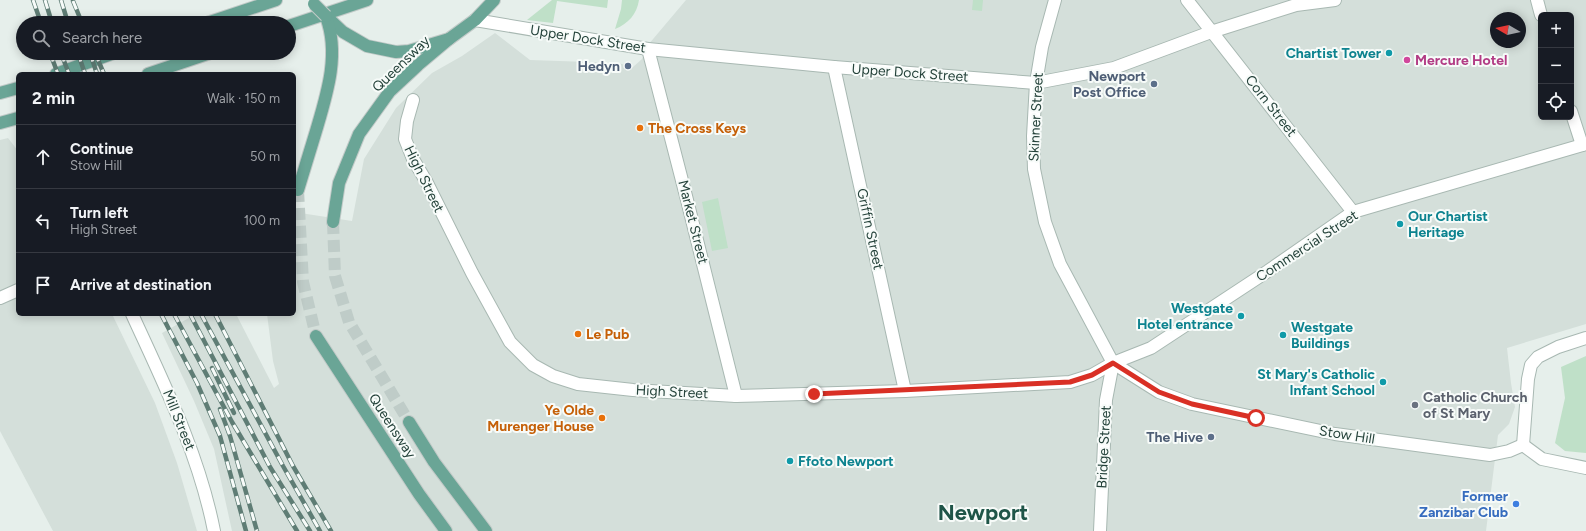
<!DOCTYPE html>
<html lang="en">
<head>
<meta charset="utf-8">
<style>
	:root { --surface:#171b24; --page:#20242c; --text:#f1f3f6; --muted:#9ea1a6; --line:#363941 }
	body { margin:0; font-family:Figtree,sans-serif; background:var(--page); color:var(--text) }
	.controls { position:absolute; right:12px; top:12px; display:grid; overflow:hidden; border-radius:6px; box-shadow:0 2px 10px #0003 }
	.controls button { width:36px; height:36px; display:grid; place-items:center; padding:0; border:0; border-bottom:1px solid var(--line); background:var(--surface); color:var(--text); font:20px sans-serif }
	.compass { position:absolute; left:1490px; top:12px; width:36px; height:36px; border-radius:50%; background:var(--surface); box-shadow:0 2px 10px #0003; rotate:279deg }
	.stop { position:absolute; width:12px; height:12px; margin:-9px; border:3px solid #d93025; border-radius:50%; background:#fff }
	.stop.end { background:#d93025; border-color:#fff; box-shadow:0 1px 4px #0008 }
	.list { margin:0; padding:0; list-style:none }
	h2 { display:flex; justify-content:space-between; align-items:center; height:52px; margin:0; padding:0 16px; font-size:17px }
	h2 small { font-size:13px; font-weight:400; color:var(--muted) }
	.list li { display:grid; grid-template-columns:26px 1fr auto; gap:12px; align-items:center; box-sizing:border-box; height:64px; padding:0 16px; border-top:1px solid var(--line) }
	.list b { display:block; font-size:15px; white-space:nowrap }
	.list p { margin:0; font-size:13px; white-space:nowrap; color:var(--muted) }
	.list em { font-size:13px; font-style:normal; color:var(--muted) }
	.icon { flex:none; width:22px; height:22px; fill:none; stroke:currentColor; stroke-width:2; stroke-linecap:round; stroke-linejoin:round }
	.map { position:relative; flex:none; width:1586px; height:531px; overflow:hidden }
	.search { position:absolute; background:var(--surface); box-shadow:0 2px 10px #0003; left:16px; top:16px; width:280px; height:44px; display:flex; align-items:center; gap:10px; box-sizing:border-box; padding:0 14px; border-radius:22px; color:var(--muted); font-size:15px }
	.panel { position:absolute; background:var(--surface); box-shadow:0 2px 10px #0003; left:16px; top:72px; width:280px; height:244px; border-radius:6px }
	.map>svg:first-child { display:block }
	.built { fill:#d4dfda; fill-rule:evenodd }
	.green { fill:#bfe0c8 }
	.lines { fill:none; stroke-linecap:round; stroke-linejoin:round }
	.major-tunnel { stroke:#bfccc8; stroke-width:12; stroke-dasharray:12 6; stroke-linecap:butt }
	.minor-casing { stroke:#a8b8b2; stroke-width:14 }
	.major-casing { stroke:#c2cac8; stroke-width:14 }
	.minor { stroke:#fff; stroke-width:12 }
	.major { stroke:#6aa596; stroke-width:12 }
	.rail-casing { stroke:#5f7d75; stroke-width:4.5 }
	.rail { stroke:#f7fbf9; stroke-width:3; stroke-dasharray:9; stroke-linecap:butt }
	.major-bridge-casing { stroke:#c2cac8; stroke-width:14; stroke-linecap:butt }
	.major-bridge { stroke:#6aa596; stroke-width:12 }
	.route { stroke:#d93025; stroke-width:5 }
	.culture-dot { fill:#0f9aa8; stroke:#f7fbf9; stroke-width:1.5 }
	.hotel-dot { fill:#d1479c; stroke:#f7fbf9; stroke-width:1.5 }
	.service-dot { fill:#5c6f8a; stroke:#f7fbf9; stroke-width:1.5 }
	.food-dot { fill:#e8710a; stroke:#f7fbf9; stroke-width:1.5 }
	.worship-dot { fill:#6b7280; stroke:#f7fbf9; stroke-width:1.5 }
	.shop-dot { fill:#3f7fe0; stroke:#f7fbf9; stroke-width:1.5 }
	.labels { text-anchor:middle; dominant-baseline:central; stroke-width:4; stroke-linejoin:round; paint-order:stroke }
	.street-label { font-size:14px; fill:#24423a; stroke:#f7fbf9 }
	.culture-label { font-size:14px; font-weight:bold; fill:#0d838f; stroke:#f7fbf9; text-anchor:end }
	.hotel-label { font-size:14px; font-weight:bold; fill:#b23c85; stroke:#f7fbf9; text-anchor:start }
	.service-label { font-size:14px; font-weight:bold; fill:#4e5e75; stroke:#f7fbf9; text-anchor:end }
	.food-label { font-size:14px; font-weight:bold; fill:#c56008; stroke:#f7fbf9; text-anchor:start }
	.worship-label { font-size:14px; font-weight:bold; fill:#5b616d; stroke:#f7fbf9; text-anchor:start }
	.shop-label { font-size:14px; font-weight:bold; fill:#366cbe; stroke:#f7fbf9; text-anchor:end }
	.town-label { font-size:22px; font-weight:bold; fill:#1f5548; stroke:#f7fbf9 }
</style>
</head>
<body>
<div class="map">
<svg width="1586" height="531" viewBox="0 0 1586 531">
	<rect width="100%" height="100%" fill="#e6efeb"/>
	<!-- built -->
	<g class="built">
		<path d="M686,0H1586V324L1507,348L1511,383L1515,407L1509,424L1498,435L1486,531H232L214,449L194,401L162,333L196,314H236L274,388L279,384L273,361L267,314H294V212L352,221L364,159L396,108L432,73L462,56L495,33L530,60L618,63L633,67L642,59L648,45ZM1541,15H1571V117H1541ZM1496,18H1520V42H1496Z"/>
		<polygon points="8,138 18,151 18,314 112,314 155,403 177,463 197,531 53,531 0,431 0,140"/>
	</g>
	<!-- green -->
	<g class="green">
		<polygon points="552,0 608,0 607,8 557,1 553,23 527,20"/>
		<path d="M622,0H639C637,14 628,24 615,29L621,9Z"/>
		<polygon points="973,0 983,0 982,11 972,10"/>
		<polygon points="718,198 728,248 712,251 702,202"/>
		<polygon points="1586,356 1586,453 1565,451 1555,443 1565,398 1561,367"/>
	</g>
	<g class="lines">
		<!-- major-tunnel -->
		<g class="major-tunnel">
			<polyline points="298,190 303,282 316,336"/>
			<polyline points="333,222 335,276 349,322 409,422"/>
		</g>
		<!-- minor casing -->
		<g class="minor-casing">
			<g id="minor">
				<polyline points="1055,0 1042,47 1036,83 1033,136 1034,169 1045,222 1060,264 1113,363 1159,392 1192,404 1335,434 1490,455 1509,451 1523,445"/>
				<polyline points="1187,0 1353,212"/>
				<polyline points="1537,0 1541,15"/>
				<polyline points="475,20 648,49 834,67 1036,83 1114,68 1211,32 1296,5 1335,0"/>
				<polyline points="648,49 686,196 736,396"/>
				<polyline points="834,67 905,391"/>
				<polyline points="413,100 407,121 405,139 413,159 426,181 472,273 510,342 533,365 553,376 578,384 633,390 736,396 905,391 1070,382 1092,375 1113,363 1151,348 1268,271 1353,212 1586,144"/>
				<polyline points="1571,111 1582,145"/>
				<polyline points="0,298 18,290"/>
				<path d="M132,314C164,384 199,454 214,531"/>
				<polyline points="1523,445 1528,379 1531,365 1538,357 1558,347 1586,338"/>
				<polyline points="1523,445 1542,459 1586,468"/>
				<polyline points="1100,531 1106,400 1113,363"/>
			</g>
		</g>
		<!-- major casing -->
		<g class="major-casing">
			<g id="major">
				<polyline points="326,16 343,32 367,46 396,52 409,51 449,39 475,20 494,0"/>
				<polyline points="207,23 276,0"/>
				<polyline points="289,26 367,0"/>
				<polyline points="56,74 114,53"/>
				<polyline points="148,74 210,53"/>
				<polyline points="0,93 18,88"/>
				<polyline points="0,123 18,118"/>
				<path d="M298,190C304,170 310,151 316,131C327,94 340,54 326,17"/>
				<polyline points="333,222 339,183 359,134 390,91 418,65 449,39"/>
				<polyline points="316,336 419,494 446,531"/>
				<polyline points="409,422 434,462 486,531"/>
			</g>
		</g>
		<!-- minor -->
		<use href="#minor" class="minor"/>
		<!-- major -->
		<use href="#major" class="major"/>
		<!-- rail casing -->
		<g class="rail-casing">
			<g id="rail">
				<polyline points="33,0 41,23"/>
				<polyline points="45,0 52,23"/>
				<polyline points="61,0 68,23"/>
				<polyline points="73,1 82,23"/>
				<polyline points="50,53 58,74"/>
				<polyline points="61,53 69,74"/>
				<polyline points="78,53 85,74"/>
				<polyline points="90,53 97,74"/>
				<polyline points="95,53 104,74"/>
				<polyline points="161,314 197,383 220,436 246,531"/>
				<polyline points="174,314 232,422 297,531"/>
				<polyline points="190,314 270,467 310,531"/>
				<polyline points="201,314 283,466 320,531"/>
				<polyline points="215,314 293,466 331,531"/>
				<polyline points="212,368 234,413"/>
				<polyline points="220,409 230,436 257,531"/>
			</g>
		</g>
		<!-- rail -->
		<use href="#rail" class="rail"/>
		<!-- major-bridge casing -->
		<g class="major-bridge-casing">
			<polyline id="major-bridge" points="314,4 326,16"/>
		</g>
		<!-- major-bridge -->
		<use href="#major-bridge" class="major-bridge"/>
	</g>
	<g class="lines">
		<!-- route -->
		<polyline class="route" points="814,394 1070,382 1092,375 1113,363 1159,392 1192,404 1256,418"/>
	</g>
	<!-- markers -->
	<g class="culture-dot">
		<circle cx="1389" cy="53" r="4"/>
		<circle cx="1400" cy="224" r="4"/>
		<circle cx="1241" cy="316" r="4"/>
		<circle cx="1283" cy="335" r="4"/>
		<circle cx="1383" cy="382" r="4"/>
		<circle cx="790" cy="461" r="4"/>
	</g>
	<circle class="hotel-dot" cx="1407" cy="60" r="4"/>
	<g class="service-dot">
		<circle cx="628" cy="66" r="4"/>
		<circle cx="1154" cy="84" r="4"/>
		<circle cx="1211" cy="437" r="4"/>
	</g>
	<g class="food-dot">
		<circle cx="640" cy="128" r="4"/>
		<circle cx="578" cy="334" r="4"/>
		<circle cx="602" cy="418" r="4"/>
	</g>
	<circle class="worship-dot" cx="1415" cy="405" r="4"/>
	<circle class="shop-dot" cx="1516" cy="504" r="4"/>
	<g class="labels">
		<!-- street labels -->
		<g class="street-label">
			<text transform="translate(588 39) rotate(9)">Upper Dock Street</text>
			<text transform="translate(401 64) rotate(-44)">Queensway</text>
			<text transform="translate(910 73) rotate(4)">Upper Dock Street</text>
			<text transform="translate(1271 106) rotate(52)">Corn Street</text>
			<text transform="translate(1036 117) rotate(-87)">Skinner Street</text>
			<text transform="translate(424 179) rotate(64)">High Street</text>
			<text transform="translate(693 222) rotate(76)">Market Street</text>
			<text transform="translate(870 229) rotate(78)">Griffin Street</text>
			<text transform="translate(1307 246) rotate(-33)">Commercial Street</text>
			<text transform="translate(672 392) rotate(3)">High Street</text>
			<text transform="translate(179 420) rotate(68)">Mill Street</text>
			<text transform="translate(392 426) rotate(57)">Queensway</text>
			<text transform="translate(1347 435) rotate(9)">Stow Hill</text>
			<text transform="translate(1104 447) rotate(-87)">Bridge Street</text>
		</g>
		<!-- culture labels -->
		<g class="culture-label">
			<text x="1381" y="53">Chartist Tower</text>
			<text x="1408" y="216" text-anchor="start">Our Chartist<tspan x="1408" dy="16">Heritage</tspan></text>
			<text x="1233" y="308">Westgate<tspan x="1233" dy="16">Hotel entrance</tspan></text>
			<text x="1291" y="327" text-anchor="start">Westgate<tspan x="1291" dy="16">Buildings</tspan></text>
			<text x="1375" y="374">St Mary's Catholic<tspan x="1375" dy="16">Infant School</tspan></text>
			<text x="798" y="461" text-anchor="start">Ffoto Newport</text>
		</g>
		<!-- hotel labels -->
		<g class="hotel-label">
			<text x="1415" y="60">Mercure Hotel</text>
		</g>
		<!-- service labels -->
		<g class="service-label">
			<text x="620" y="66">Hedyn</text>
			<text x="1146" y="76">Newport<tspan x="1146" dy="16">Post Office</tspan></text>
			<text x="1203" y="437">The Hive</text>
		</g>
		<!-- food labels -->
		<g class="food-label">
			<text x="648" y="128">The Cross Keys</text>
			<text x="586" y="334">Le Pub</text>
			<text x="594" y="410" text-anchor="end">Ye Olde<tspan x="594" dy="16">Murenger House</tspan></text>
		</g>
		<!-- worship labels -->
		<g class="worship-label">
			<text x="1423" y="397">Catholic Church<tspan x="1423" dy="16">of St Mary</tspan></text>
		</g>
		<!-- shop labels -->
		<g class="shop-label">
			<text x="1508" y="496">Former<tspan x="1508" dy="16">Zanzibar Club</tspan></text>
		</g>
		<!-- town labels -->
		<g class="town-label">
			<text x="983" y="512">Newport</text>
		</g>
	</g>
</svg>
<div class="controls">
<button>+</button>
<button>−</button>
<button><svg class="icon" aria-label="locate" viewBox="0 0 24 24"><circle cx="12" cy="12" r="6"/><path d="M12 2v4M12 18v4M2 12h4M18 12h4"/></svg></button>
</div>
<svg class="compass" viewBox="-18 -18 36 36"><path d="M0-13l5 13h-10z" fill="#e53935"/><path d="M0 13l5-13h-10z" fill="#9ea1a6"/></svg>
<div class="stop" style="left:1256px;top:418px"></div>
<div class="stop end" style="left:814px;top:394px"></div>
<div class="search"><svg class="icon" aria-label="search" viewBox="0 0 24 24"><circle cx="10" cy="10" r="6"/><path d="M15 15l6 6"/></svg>Search here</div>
<section class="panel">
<h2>2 min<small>Walk · 150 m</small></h2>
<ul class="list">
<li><svg class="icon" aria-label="ahead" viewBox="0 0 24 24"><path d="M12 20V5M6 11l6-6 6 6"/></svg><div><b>Continue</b><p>Stow Hill</p></div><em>50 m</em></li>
<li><svg class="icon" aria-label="left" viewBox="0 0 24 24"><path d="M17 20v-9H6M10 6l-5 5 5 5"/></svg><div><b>Turn left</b><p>High Street</p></div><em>100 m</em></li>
<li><svg class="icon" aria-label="arrive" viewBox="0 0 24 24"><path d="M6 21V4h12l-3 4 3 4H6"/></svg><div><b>Arrive at destination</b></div></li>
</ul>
</section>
</div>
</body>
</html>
